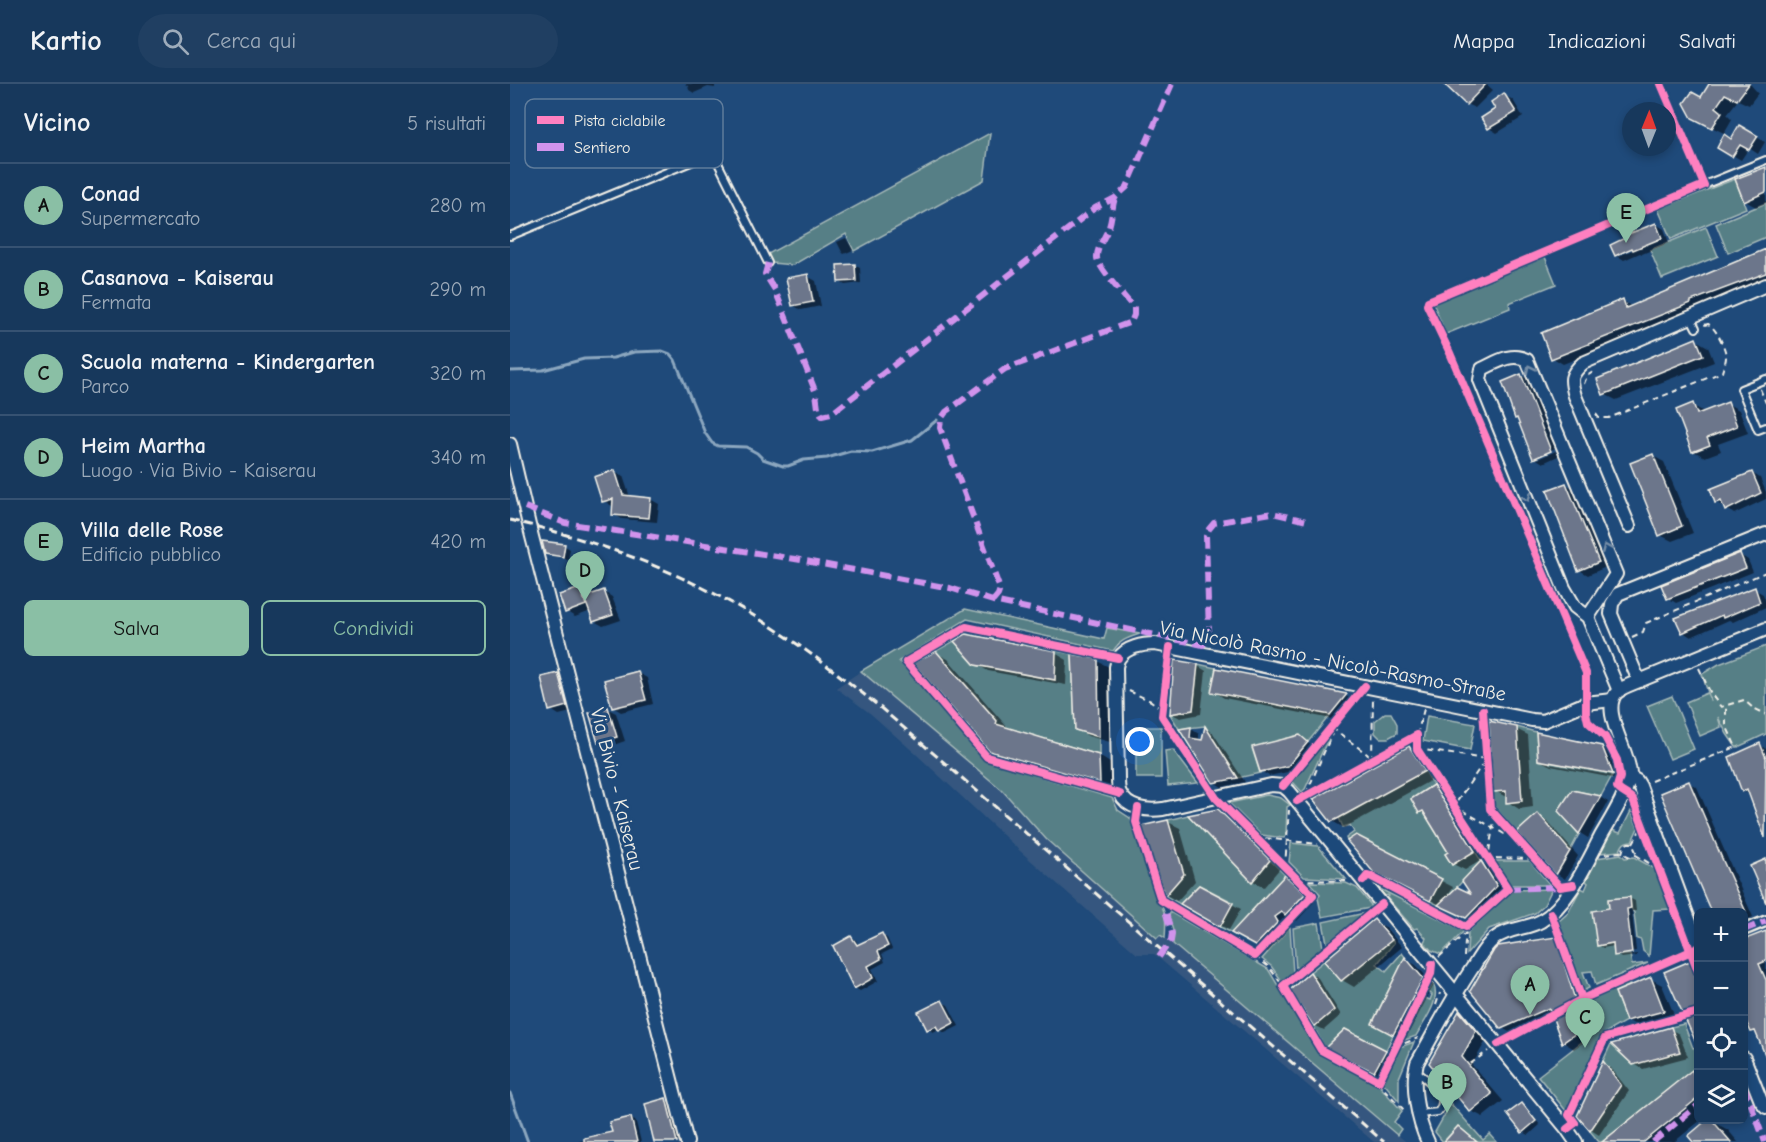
<!DOCTYPE html>
<html lang="it">
<head>
<meta charset="utf-8">
<style>
	:root { --surface:#17385c; --page:#203f62; --text:#f1f3f6; --muted:#9eacbb; --line:#365272; --accent:#8abfa5 }
	body { margin:0; font-family:"Comic Neue",sans-serif; background:var(--page); color:var(--text) }
	.controls { position:absolute; right:18px; bottom:18px; display:grid; overflow:hidden; border-radius:9px; box-shadow:0 3px 9px #0003 }
	.controls button { width:54px; height:54px; display:grid; place-items:center; padding:0; border:0; border-bottom:2px solid var(--line); background:var(--surface); color:var(--text); font:30px sans-serif }
	.compass { position:absolute; left:1112px; top:18px; width:54px; height:54px; border-radius:50%; background:var(--surface); box-shadow:0 3px 9px #0003; rotate:1deg }
	.you { position:absolute; left:630px; top:658px; width:21px; height:21px; margin:-15px; border:4px solid #fff; border-radius:50%; background:#1a73e8; box-shadow:0 0 0 9px #1a73e833 }
	.badge { display:grid; place-items:center; width:39px; height:39px; border-radius:50%; background:var(--accent); color:#111; font-size:20px; font-weight:700 }
	.pin { position:absolute; translate:-50% -50px; filter:drop-shadow(0 2px 3px #0008) }
	.pin::after { content:''; position:absolute; top:32px; width:21px; height:18px; background:inherit; clip-path:polygon(0 0,100% 0,50% 100%) }
	.list { margin:0; padding:0; list-style:none }
	h2 { display:flex; justify-content:space-between; align-items:center; height:78px; margin:0; padding:0 24px; font-size:26px }
	h2 small { font-size:20px; font-weight:400; color:var(--muted) }
	.list li { display:grid; grid-template-columns:39px 1fr auto; gap:18px; align-items:center; box-sizing:border-box; height:84px; padding:0 24px; border-top:2px solid var(--line) }
	.list b { display:block; font-size:22px; white-space:nowrap }
	.list p { margin:0; font-size:20px; white-space:nowrap; color:var(--muted) }
	.list em { font-size:20px; font-style:normal; color:var(--muted) }
	.actions { display:flex; gap:12px; padding:18px 24px }
	.actions a { flex:1; padding:14px 0; border:2px solid var(--accent); border-radius:9px; text-align:center; font-size:21px; color:var(--accent) }
	.actions .main { background:var(--accent); color:#111 }
	.icon { flex:none; width:33px; height:33px; fill:none; stroke:currentColor; stroke-width:2; stroke-linecap:round; stroke-linejoin:round }
	.map { position:relative; flex:none; width:1256px; height:1058px; overflow:hidden }
	header { display:flex; align-items:center; gap:36px; box-sizing:border-box; height:84px; padding:0 30px; background:var(--surface); border-bottom:2px solid var(--line) }
	header strong { font-size:28px }
	nav { display:flex; gap:33px; margin-inline-start:auto; font-size:21px }
	.search { width:420px; height:54px; background:var(--page); display:flex; align-items:center; gap:15px; box-sizing:border-box; padding:0 21px; border-radius:33px; color:var(--muted); font-size:22px }
	main { display:flex }
	aside { flex:1; background:var(--surface) }
	.map>svg:first-child { display:block }
	.built { fill:#36577f }
	.green { fill:#567f86; stroke:#a5b8b7; stroke-width:1.5 }
	.shadow { fill:#0007; fill-rule:evenodd }
	.lines { fill:none; stroke-linecap:round; stroke-linejoin:round }
	.stream { stroke:#8ca7bf; stroke-width:3 }
	.building { fill:#6c768b; stroke:#f4f1e8; stroke-width:1.5 }
	.service-casing { stroke:#f4f1e8; stroke-width:10 }
	.pedestrian-casing { stroke:#f4f1e8; stroke-width:14 }
	.minor-casing { stroke:#f4f1e8; stroke-width:16 }
	.path { stroke:#f4f1e8; stroke-width:2; stroke-dasharray:6 4.5; stroke-linecap:butt }
	.service { stroke:#1f4a7a; stroke-width:6 }
	.pedestrian { stroke:#1f4a7a; stroke-width:9 }
	.minor { stroke:#1f4a7a; stroke-width:12 }
	.rail { stroke:#f4f1e8; stroke-width:3; stroke-dasharray:9 4.5; stroke-linecap:butt }
	.quiet { stroke:#d193ec; stroke-width:6; stroke-dasharray:12 6; stroke-linecap:butt }
	.cycleway-casing { stroke:#1f4a7a; stroke-width:11 }
	.cycleway { stroke:#ff80c0; stroke-width:8 }
	.oneway { stroke:#748da6 }
	.labels { text-anchor:middle; dominant-baseline:central; stroke-width:6; stroke-linejoin:round; paint-order:stroke }
	.street-label { font-size:20px; fill:#f4f1e8; stroke:#1f4a7a }
	.key { fill:#1f4a7a; stroke:#5f7c9b; stroke-width:1.5 }
	.key-label { font-size:16px; fill:#f4f1e8 }
</style>
</head>
<body>
<header>
<strong>Kartio</strong>
<div class="search"><svg class="icon" aria-label="search" viewBox="0 0 24 24"><circle cx="10" cy="10" r="6"/><path d="M15 15l6 6"/></svg>Cerca qui</div>
<nav><a>Mappa</a><a>Indicazioni</a><a>Salvati</a></nav>
</header>
<main>
<aside>
<h2>Vicino<small>5 risultati</small></h2>
<ul class="list">
<li><span class="badge">A</span><div><b>Conad</b><p>Supermercato</p></div><em>280 m</em></li>
<li><span class="badge">B</span><div><b>Casanova - Kaiserau</b><p>Fermata</p></div><em>290 m</em></li>
<li><span class="badge">C</span><div><b>Scuola materna - Kindergarten</b><p>Parco</p></div><em>320 m</em></li>
<li><span class="badge">D</span><div><b>Heim Martha</b><p>Luogo · Via Bivio - Kaiserau</p></div><em>340 m</em></li>
<li><span class="badge">E</span><div><b>Villa delle Rose</b><p>Edificio pubblico</p></div><em>420 m</em></li>
</ul>
<div class="actions"><a class="main">Salva</a><a>Condividi</a></div>
</aside>
<div class="map">
<svg width="1256" height="1058" viewBox="0 0 1256 1058">
	<rect width="100%" height="100%" fill="#1f4a7a"/>
	<filter id="ink" filterUnits="userSpaceOnUse"><feTurbulence type="fractalNoise" baseFrequency=".0167" numOctaves="2"/><feDisplacementMap in="SourceGraphic" scale="12" xChannelSelector="R" yChannelSelector="G"/><feConvolveMatrix kernelMatrix="1 2 1 2 8 2 1 2 1" color-interpolation-filters="sRGB"/></filter>
	<g filter="url(#ink)">
		<!-- built -->
		<polygon class="built" points="351,587 493,706 536,755 647,854 650,851 663,860 896,1058 864,1058 644,870 627,870 509,766 407,671 361,630 326,604"/>
		<!-- green -->
		<g class="green">
			<polygon points="480,49 474,96 344,167 336,150 283,181 262,179 258,170"/>
			<polygon points="1225,95 1236,124 1161,155 1148,125"/>
			<polygon points="1256,119 1256,153 1218,169 1206,140"/>
			<polygon points="1196,143 1208,172 1152,195 1140,166"/>
			<polygon points="1035,173 1046,200 999,219 1000,224 936,250 923,219"/>
			<path d="M455,525L594,555L597,544L630,550C618,554 610,556 603,567L457,535L389,577L474,676L602,714L608,726L620,734L648,817C657,826 656,842 655,854L650,851L647,854L536,755L492,706L351,587Z"/>
			<polygon points="444,557 465,581 545,596 546,567 562,570 565,646 589,653 589,671 501,645 493,671 479,667 487,636 426,567"/>
			<polygon points="1256,562 1256,650 1228,663 1226,663 1217,650 1208,633 1211,643 1190,652 1176,618 1197,609 1201,618 1192,590 1209,580"/>
			<polygon points="688,580 706,584 702,608 820,631 798,658 789,651 742,664 750,689 728,694 695,642 669,645 660,630 683,626"/>
			<polygon points="1162,612 1184,665 1160,675 1137,622"/>
			<polygon points="875,629 881,629 887,640 887,649 878,654 870,654 865,649 865,637"/>
			<polygon points="917,632 965,640 960,666 913,657"/>
			<rect x="626" y="643" width="25" height="51"/>
			<polygon points="1007,643 1026,648 1028,676 1103,690 1091,712 1062,706 1049,727 1069,750 1060,767 1028,730 1007,748 984,722 983,708 996,707 997,719 1012,717"/>
			<polygon points="819,653 795,705 792,708 782,697"/>
			<polygon points="663,666 688,699 658,702 655,667"/>
			<path d="M915,687L923,701L901,715L913,727L938,768L935,770L942,781L965,767L973,780C956,792 943,805 933,823L920,817L932,795L846,752L837,757L836,754L844,748L840,741L833,743L829,734Z"/>
			<polygon points="757,711 771,714 780,721 777,723 776,752 774,754 751,751 719,719"/>
			<path d="M1121,727L1128,744L1122,757C1115,757 1112,760 1110,767L1089,769L1102,746L1110,749Z"/>
			<polygon points="678,731 742,797 760,776 775,791 732,838 724,850 710,843 723,818 689,801 670,820 655,812 674,790 658,736"/>
			<polygon points="781,759 808,762 836,795 794,793 779,778"/>
			<polygon points="1111,770 1115,774 1124,773 1145,785 1160,825 1143,826 1139,872 1133,867 1131,856 1127,855 1124,829 1121,824 1120,813 1098,816 1104,871 1120,871 1122,881 1138,879 1086,901 1082,887 1073,888 1079,904 1073,907 1049,837 1058,829 1071,804 1075,806 1078,799 1076,797 1085,779 1087,778 1087,774"/>
			<polygon points="985,777 1020,777 1040,801 1000,801"/>
			<polygon points="799,798 836,799 847,804 861,821 860,824 812,833 808,814 810,810"/>
			<polygon points="866,803 954,847 931,870 921,866 914,858 916,854 907,844 904,845 877,814 879,812 878,811 875,812"/>
			<polygon points="1042,805 1034,821 1025,829 979,845 957,870 958,848 1003,806"/>
			<polygon points="660,828 758,885 808,967 812,971 867,999 892,1027 884,1038 891,1045 887,1051 663,860 664,850 659,833"/>
			<polygon points="855,829 817,859 813,838"/>
			<polygon points="809,839 813,864 786,886 783,844"/>
			<polygon points="780,843 783,889 772,897 761,882 752,875"/>
			<polygon points="882,856 884,859 867,880 876,887 892,869 895,873 862,939 883,951 876,966 835,945 815,964 804,943 824,926 800,888 814,877 832,897"/>
			<path d="M923,899C932,916 914,937 906,952L892,957L915,914L920,916L922,911L919,908Z"/>
			<polygon points="1119,899 1119,902 1105,908 1116,937 1093,950 1057,1028 1028,992 1082,950 1072,919"/>
			<polygon points="1174,940 1183,964 1188,963 1188,1003 1182,987 1092,1058 1089,1058 1080,1047 1111,1001 1093,977 1101,960 1123,981 1170,968 1161,943"/>
			<polygon points="904,958 889,994 889,1017 872,997 890,963"/>
			<polygon points="941,1020 973,1056 980,1050 987,1058 967,1058 948,1042 933,1058 925,1048"/>
		</g>
		<!-- shadow -->
		<g class="shadow">
			<polygon points="175,0 205,0 205,4 198,3 184,9 179,6 178,2"/>
			<polygon points="936,0 976,0 983,6 965,24 956,20"/>
			<polygon points="1201,0 1240,0 1248,9 1239,21 1228,16 1217,30 1222,35 1214,49 1195,40 1191,15"/>
			<polygon points="994,11 1003,16 1013,33 987,49 979,44"/>
			<polygon points="1230,43 1255,58 1248,70 1239,64 1231,76 1209,63 1222,56"/>
			<polygon points="1256,84 1256,119 1246,123 1235,117"/>
			<path d="M1146,140L1154,145L1159,159L1132,170L1130,169L1114,176L1106,171L1102,162L1119,154L1118,151ZM1128,160L1129,163L1109,172V169Z"/>
			<polygon points="336,154 343,166 334,170 332,168 327,158"/>
			<polygon points="1256,167 1256,199 1053,280 1043,274 1113,217 1122,223"/>
			<polygon points="344,181 350,184 351,199 335,201 330,198"/>
			<polygon points="297,192 306,197 311,222 291,226 283,221"/>
			<polygon points="1186,256 1198,263 1204,278 1106,316 1094,310"/>
			<polygon points="1011,291 1019,296 1045,364 1028,372 1028,375 1046,367 1048,372 1033,379 1025,374 1009,335 1006,334"/>
			<polygon points="1218,320 1229,326 1238,349 1208,360 1211,367 1195,373 1183,367 1182,321 1194,328"/>
			<polygon points="1143,372 1154,378 1183,449 1162,457 1150,451"/>
			<polygon points="105,388 113,392 120,413 140,415 149,420 147,438 112,435 103,430 104,421 102,422 94,417"/>
			<polygon points="1242,389 1250,394 1256,408 1256,415 1224,430 1206,418"/>
			<polygon points="1056,400 1064,405 1096,483 1078,491 1069,486"/>
			<polygon points="55,462 60,465 58,475 42,472 36,469"/>
			<polygon points="1230,471 1238,476 1243,488 1166,519 1158,514"/>
			<polygon points="1244,505 1253,510 1256,518 1256,523 1223,538 1219,536 1181,553 1173,548"/>
			<polygon points="70,506 78,510 79,513 94,508 102,513 111,536 93,542 84,537 81,527 65,533 57,528"/>
			<polygon points="426,569 438,575 498,644 589,672 600,679 601,704 492,673 480,666"/>
			<polygon points="545,569 557,576 556,601 478,587 466,580"/>
			<polygon points="587,577 599,583 600,658 578,652 567,645"/>
			<polygon points="688,582 696,587 691,630 670,634 661,629"/>
			<polygon points="707,586 836,612 847,618 832,637 714,614 703,607"/>
			<polygon points="128,589 137,594 143,620 111,628 103,623"/>
			<polygon points="48,590 56,595 65,627 49,631 41,626"/>
			<polygon points="98,625 106,629 115,657 98,663 89,658"/>
			<polygon points="696,644 703,649 735,698 712,703 704,698 672,646 681,645 689,650 689,657 693,657"/>
			<polygon points="1006,645 1018,651 1023,723 1009,725 998,718 996,713 985,707"/>
			<polygon points="789,653 805,664 787,686 759,692 751,687"/>
			<polygon points="1250,661 1256,665 1256,745 1252,743 1241,711 1233,707"/>
			<path d="M1092,663L1104,670L1113,696L1041,682L1029,676ZM1039,677L1110,690V693L1039,680Z"/>
			<polygon points="899,664 910,671 925,694 834,744 822,737"/>
			<polygon points="1179,699 1187,703 1243,833 1234,837 1234,828 1202,828 1152,710"/>
			<polygon points="923,703 935,710 975,774 955,786 943,780 940,768 917,732 911,728"/>
			<polygon points="1090,713 1098,718 1078,754 1070,749 1050,727"/>
			<polygon points="708,726 720,733 771,783 754,803 743,797"/>
			<polygon points="1028,731 1036,736 1068,772 1055,795 1047,790 1009,748"/>
			<polygon points="658,738 670,744 685,797 667,817 656,811 633,743"/>
			<polygon points="846,753 943,803 937,812 964,813 972,779 980,784 995,807 965,838 877,795"/>
			<polygon points="776,793 787,799 805,817 787,837 783,834 776,840 779,845 758,868 723,848"/>
			<polygon points="689,803 731,825 719,846 672,820"/>
			<polygon points="1119,814 1125,817 1126,827 1122,827 1126,867 1109,869 1109,872 1106,871 1104,862 1093,864 1088,861 1100,825"/>
			<polygon points="864,837 875,843 892,863 844,903 832,896 816,877"/>
			<polygon points="1256,848 1256,970 1248,950 1242,947 1234,927"/>
			<polygon points="372,851 377,854 382,865 372,870 375,878 362,885 368,897 350,907 345,904 341,853 346,856 349,862"/>
			<polygon points="1046,855 1058,862 1080,936 1068,928 1063,932 1080,954 1064,965 1053,958 1044,933 1003,950 992,944"/>
			<polygon points="1127,870 1127,872 1111,874 1109,872"/>
			<polygon points="895,875 906,881 924,901 895,956 875,946"/>
			<polygon points="1180,878 1188,883 1188,960 1156,889"/>
			<polygon points="800,889 808,894 831,931 814,946 806,942 781,906"/>
			<polygon points="1141,895 1152,901 1165,933 1129,943 1117,936"/>
			<polygon points="432,918 438,921 449,942 435,949 429,945 423,948 418,945"/>
			<polygon points="949,929 960,935 977,955 962,981 993,1017 973,1033 961,1027 921,978"/>
			<polygon points="1160,945 1169,950 1178,973 1133,985 1124,980"/>
			<polygon points="835,947 883,972 873,992 826,968"/>
			<polygon points="1093,980 1101,984 1119,1007 1089,1051 1081,1046 1069,1031"/>
			<polygon points="1182,988 1188,992 1188,1036 1191,1036 1164,1058 1094,1058"/>
			<polygon points="156,1016 164,1021 173,1058 146,1058"/>
			<polygon points="1012,1021 1017,1024 1030,1041 1019,1051 1013,1048 999,1030"/>
			<polygon points="121,1034 126,1038 131,1058 67,1058 103,1049"/>
			<polygon points="1200,1036 1218,1046 1228,1058 1184,1058"/>
		</g>
		<g class="lines">
			<!-- stream -->
			<g class="stream">
				<polyline points="0,287 33,286 74,275 103,274 124,268 152,267 160,270 165,276 195,349 202,359 208,362 236,363 247,369 253,375 273,382 278,382 294,376 317,374 341,367 362,368 402,356 427,336"/>
				<polyline points="0,1009 18,1058"/>
			</g>
		</g>
		<!-- building -->
		<g class="building">
			<polygon points="934,0 976,0 956,21"/>
			<polygon points="1199,0 1239,0 1227,16 1215,10 1206,23 1212,28 1202,44 1182,34 1174,19 1182,8 1191,13"/>
			<polygon points="994,9 1006,28 978,45 971,34 985,25 981,18"/>
			<polygon points="1229,41 1248,52 1239,66 1230,61 1222,73 1207,64 1214,50 1221,55"/>
			<polygon points="1256,83 1256,108 1234,118 1225,95"/>
			<polygon points="1146,139 1152,154 1123,166 1122,164 1105,172 1100,161 1117,153 1116,151"/>
			<polygon points="1256,165 1256,189 1181,217 1181,219 1041,275 1031,249 1113,215 1116,224"/>
			<polygon points="345,180 346,197 328,198 327,181"/>
			<polygon points="298,190 303,218 282,222 276,194"/>
			<polygon points="1186,254 1193,271 1093,311 1087,295"/>
			<polygon points="1011,290 1041,367 1023,375 1007,334 1005,335 992,298"/>
			<polygon points="1218,318 1227,342 1197,354 1200,361 1182,368 1166,326 1183,319 1187,330"/>
			<polygon points="1143,370 1172,442 1149,452 1120,379"/>
			<polygon points="105,386 113,411 141,414 139,434 102,431 103,415 92,418 84,393"/>
			<polygon points="1242,388 1251,409 1215,427 1211,417 1205,419 1200,405"/>
			<polygon points="1056,399 1089,478 1068,487 1037,406"/>
			<polygon points="32,457 55,460 53,473 35,470"/>
			<polygon points="1230,469 1236,484 1157,515 1151,501"/>
			<polygon points="1245,503 1250,518 1213,534 1212,531 1172,549 1165,534"/>
			<polygon points="70,504 76,521 55,529 49,511"/>
			<polygon points="94,506 103,531 83,538 74,513"/>
			<polygon points="456,550 546,567 545,596 465,581 444,557"/>
			<polygon points="426,567 487,637 486,640 589,671 590,699 479,667 403,579"/>
			<polygon points="562,570 588,575 589,653 565,646"/>
			<polygon points="664,576 688,580 683,626 660,630"/>
			<polygon points="706,584 837,610 820,631 701,608"/>
			<polygon points="128,587 136,616 102,624 94,596"/>
			<polygon points="48,589 57,622 39,627 31,593"/>
			<polygon points="98,623 107,653 88,659 79,629"/>
			<polygon points="979,637 1007,643 1012,717 996,719 996,707 983,708"/>
			<polygon points="695,642 728,694 703,699 669,645 681,643 680,654 692,656"/>
			<polygon points="1026,648 1092,662 1103,690 1028,676"/>
			<polygon points="790,651 798,658 778,682 750,688 742,663"/>
			<polygon points="1250,659 1256,674 1255,754 1237,705 1232,708 1219,673"/>
			<polygon points="899,662 915,687 829,734 821,738 803,715"/>
			<polygon points="1179,697 1214,779 1236,828 1201,828 1150,709"/>
			<polygon points="923,701 965,767 942,781 935,770 938,768 913,727 909,729 901,715"/>
			<polygon points="1062,706 1091,712 1069,750 1048,727"/>
			<polygon points="708,725 760,776 742,798 678,731"/>
			<polygon points="1028,729 1060,767 1046,791 1007,748"/>
			<polygon points="658,736 674,790 655,812 631,742"/>
			<polygon points="846,751 932,795 920,817 864,789 837,757"/>
			<polygon points="1256,775 1256,819 1240,782"/>
			<polygon points="971,777 987,802 956,834 928,821 947,803 960,809 952,797"/>
			<polygon points="775,791 795,810 775,831 772,828 765,833 768,838 745,862 721,849"/>
			<polygon points="689,801 723,819 710,843 670,820"/>
			<polygon points="1120,813 1121,824 1117,825 1122,869 1104,872 1103,859 1087,862 1082,827 1099,824 1098,815"/>
			<polygon points="864,835 882,856 831,897 814,877"/>
			<polygon points="1256,847 1256,877 1249,880 1256,896 1256,973 1245,947 1241,948 1233,931 1233,856"/>
			<polygon points="372,849 378,862 368,867 371,875 358,882 363,894 344,905 323,862 341,852 347,861"/>
			<polygon points="1046,853 1070,932 1057,920 1052,925 1069,947 1052,959 1039,924 991,945 960,907 984,866 988,862"/>
			<polygon points="895,873 913,894 883,951 862,940"/>
			<polygon points="1180,877 1188,898 1188,963 1154,888"/>
			<polygon points="800,888 824,926 804,943 780,906"/>
			<polygon points="1141,893 1154,927 1116,937 1105,908"/>
			<polygon points="432,916 444,939 429,947 426,942 417,946 408,928"/>
			<polygon points="949,927 966,947 952,973 982,1010 960,1028 919,979"/>
			<polygon points="1161,943 1170,968 1123,981 1101,960"/>
			<polygon points="835,945 876,966 864,988 815,964"/>
			<polygon points="1093,977 1111,1001 1080,1047 1067,1032"/>
			<polygon points="1182,986 1188,1003 1188,1014 1134,1058 1092,1058"/>
			<polygon points="156,1014 167,1058 144,1058 135,1020"/>
			<polygon points="1012,1019 1026,1037 1012,1049 997,1030"/>
			<polygon points="121,1033 127,1058 74,1058 74,1054 102,1048 99,1038"/>
			<polygon points="1198,1035 1201,1035 1221,1058 1183,1058 1178,1052"/>
			<polygon points="948,1042 967,1058 934,1058"/>
		</g>
		<g class="lines">
			<!-- service casing -->
			<g class="service-casing">
				<g id="service">
					<polyline points="1194,101 1256,76"/>
					<polyline points="0,152 203,69 258,179"/>
					<polyline points="1181,234 1186,244"/>
					<polyline points="1256,295 1231,305 1248,346 1256,343"/>
					<path d="M906,987C918,997 942,1011 928,1028L909,1030"/>
				</g>
			</g>
			<!-- pedestrian casing -->
			<g class="pedestrian-casing">
				<polyline id="pedestrian" points="1234,846 1256,837"/>
			</g>
			<!-- minor casing -->
			<g class="minor-casing">
				<g id="minor">
					<polyline points="0,360 19,441 177,1058"/>
					<path d="M1119,442L1065,312C1060,295 1060,291 1073,279L1256,201"/>
					<path d="M1078,533L1106,490L1017,276C1001,268 987,278 972,285L970,296L1054,504L1065,523L1078,533L1109,607"/>
					<polyline points="1129,597 1101,530 1102,520 1108,510 1256,450"/>
					<polyline points="1120,693 1127,697 1130,702 1188,860"/>
					<polyline points="1234,974 1251,1017 1256,1023"/>
					<path d="M918,1058C908,1038 901,1001 907,979C926,946 943,912 965,880C970,872 976,861 984,855C997,844 1017,845 1031,837C1058,821 1077,779 1091,752C1100,736 1119,707 1120,690C1120,667 1088,626 1108,607C1113,603 1122,600 1129,597L1256,545"/>
					<path d="M1066,1058L1057,1045L779,707L773,702L761,701L653,725C637,727 617,725 610,709C608,705 608,699 608,694L606,583C606,583 608,574 609,574C616,563 633,560 645,560L1022,636L1033,637L1076,619L1102,616"/>
				</g>
			</g>
			<!-- path -->
			<g class="path">
				<polyline points="1074,300 1077,292 1083,288"/>
				<polyline points="1250,305 1256,319"/>
				<path d="M1086,330L1089,334H1099L1212,288C1213,284 1216,278 1216,273C1216,264 1206,244 1198,240L1194,241"/>
				<polyline points="1122,553 1133,548 1136,539 1256,488"/>
				<polyline points="1189,584 1201,610 1211,623 1234,616 1243,624 1256,630"/>
				<polyline points="619,607 641,617 653,626"/>
				<polyline points="907,651 914,625"/>
				<polyline points="907,665 976,675 944,722 1009,758"/>
				<polyline points="1141,697 1226,663 1216,641 1216,621"/>
				<polyline points="796,710 822,650 821,643 857,670 862,676 863,614"/>
				<polyline points="985,730 978,774 1025,775"/>
				<polyline points="745,753 808,760"/>
				<polyline points="1123,759 1133,741"/>
				<polyline points="1112,769 1114,762 1118,759 1122,759 1126,768 1124,771"/>
				<polyline points="1095,770 1110,768 1120,773 1126,771 1147,784"/>
				<polyline points="775,783 779,726"/>
				<polyline points="788,796 837,797"/>
				<polyline points="745,872 759,883 773,902"/>
				<polyline points="929,873 956,849"/>
				<polyline points="954,873 956,843"/>
				<polyline points="926,921 930,909"/>
				<polyline points="885,963 908,954"/>
				<polyline points="960,980 978,967"/>
				<polyline points="869,997 872,1003 896,1028"/>
			</g>
			<!-- service -->
			<use href="#service" class="service"/>
			<!-- pedestrian -->
			<use href="#pedestrian" class="pedestrian"/>
			<!-- minor -->
			<use href="#minor" class="minor"/>
			<!-- rail -->
			<path class="rail" d="M0,436C89,457 176,489 254,538C295,564 334,594 372,625L874,1058"/>
			<!-- quiet -->
			<g class="quiet">
				<polyline points="258,179 255,190 265,206 306,309 308,324 312,332 321,330 585,124 605,114 617,103 662,0"/>
				<polyline points="15,423 55,439 285,475 440,504 483,517 693,561 699,551 696,452 699,445 704,439 762,429 797,437"/>
				<path d="M483,517L488,511L490,505L430,344L431,335L436,328L495,285L621,238L624,231V224C616,214 589,185 587,174C586,164 596,152 599,143C602,134 602,124 605,114"/>
				<polyline points="998,805 1050,803"/>
				<polyline points="1234,846 1256,837"/>
				<polyline points="649,873 661,856 662,849 656,830 658,820"/>
				<polyline points="1234,1002 1255,1058"/>
				<polyline points="1143,1058 1188,1021"/>
			</g>
			<!-- cycleway casing -->
			<g class="cycleway-casing">
				<g id="cycleway">
					<path d="M1151,0L1194,101L923,215L918,217L917,221L940,269L1076,589V629L1078,638L1095,653L1107,676L1110,693L1107,703C1110,709 1119,710 1123,716L1188,887"/>
					<polyline points="608,574 456,543 396,578 477,673 610,710"/>
					<polyline points="973,626 980,725 1050,803 1063,801"/>
					<polyline points="773,702 855,602"/>
					<polyline points="787,717 907,651 907,665 998,805 956,843 858,791 853,797"/>
					<polyline points="628,724 626,738 651,816 745,872 803,811 706,714 652,632 660,563"/>
					<polyline points="872,820 773,902 811,966 869,997 921,890 922,880"/>
					<polyline points="1041,829 1072,915"/>
					<polyline points="988,960 1072,915 1188,864"/>
					<polyline points="1057,1045 1065,1039 1059,1031 1095,954 1188,928"/>
				</g>
			</g>
			<!-- cycleway -->
			<use href="#cycleway" class="cycleway"/>
		</g>
		<!-- one-way arrows -->
		<defs><path id="oneway-chevron" d="M-2-3.5L2.5 0L-2 3.5" fill="none" stroke-width="1.6" stroke-linecap="round" stroke-linejoin="round" transform="scale(1.5)"/></defs>
		<g class="oneway">
			<use href="#oneway-chevron" transform="translate(1020 285) rotate(-116)"/>
			<use href="#oneway-chevron" transform="translate(1017 413) rotate(68)"/>
			<use href="#oneway-chevron" transform="translate(1096 464) rotate(-113)"/>
		</g>
	</g>
	<g class="labels">
		<!-- street labels -->
		<g class="street-label">
			<text transform="translate(823 577) rotate(11)">Via Nicolò Rasmo - Nicolò-Rasmo-Straße</text>
			<text transform="translate(107 705) rotate(76)">Via Bivio - Kaiserau</text>
		</g>
	</g>
	<!-- legend -->
	<rect x="15" y="15" width="198" height="69" rx="9" class="key"/>
	<rect x="27" y="32" width="27" height="8" fill="#ff80c0"/>
	<rect x="27" y="59" width="27" height="8" fill="#d193ec"/>
	<g class="key-label">
		<text x="64" y="42">Pista ciclabile</text>
		<text x="64" y="69">Sentiero</text>
	</g>
</svg>
<div class="controls">
<button>+</button>
<button>−</button>
<button><svg class="icon" aria-label="locate" viewBox="0 0 24 24"><circle cx="12" cy="12" r="6"/><path d="M12 2v4M12 18v4M2 12h4M18 12h4"/></svg></button>
<button><svg class="icon" aria-label="layers" viewBox="0 0 24 24"><path d="M12 4l9 5-9 5-9-5zM3 14l9 5 9-5"/></svg></button>
</div>
<svg class="compass" viewBox="-18 -18 36 36"><path d="M0-13l5 13h-10z" fill="#e53935"/><path d="M0 13l5-13h-10z" fill="#9eacbb"/></svg>
<div class="you"></div>
<div class="pin badge" style="left:1020px;top:931px">A</div>
<div class="pin badge" style="left:937px;top:1029px">B</div>
<div class="pin badge" style="left:1075px;top:964px">C</div>
<div class="pin badge" style="left:75px;top:517px">D</div>
<div class="pin badge" style="left:1116px;top:159px">E</div>
</div>
</main>
</body>
</html>
